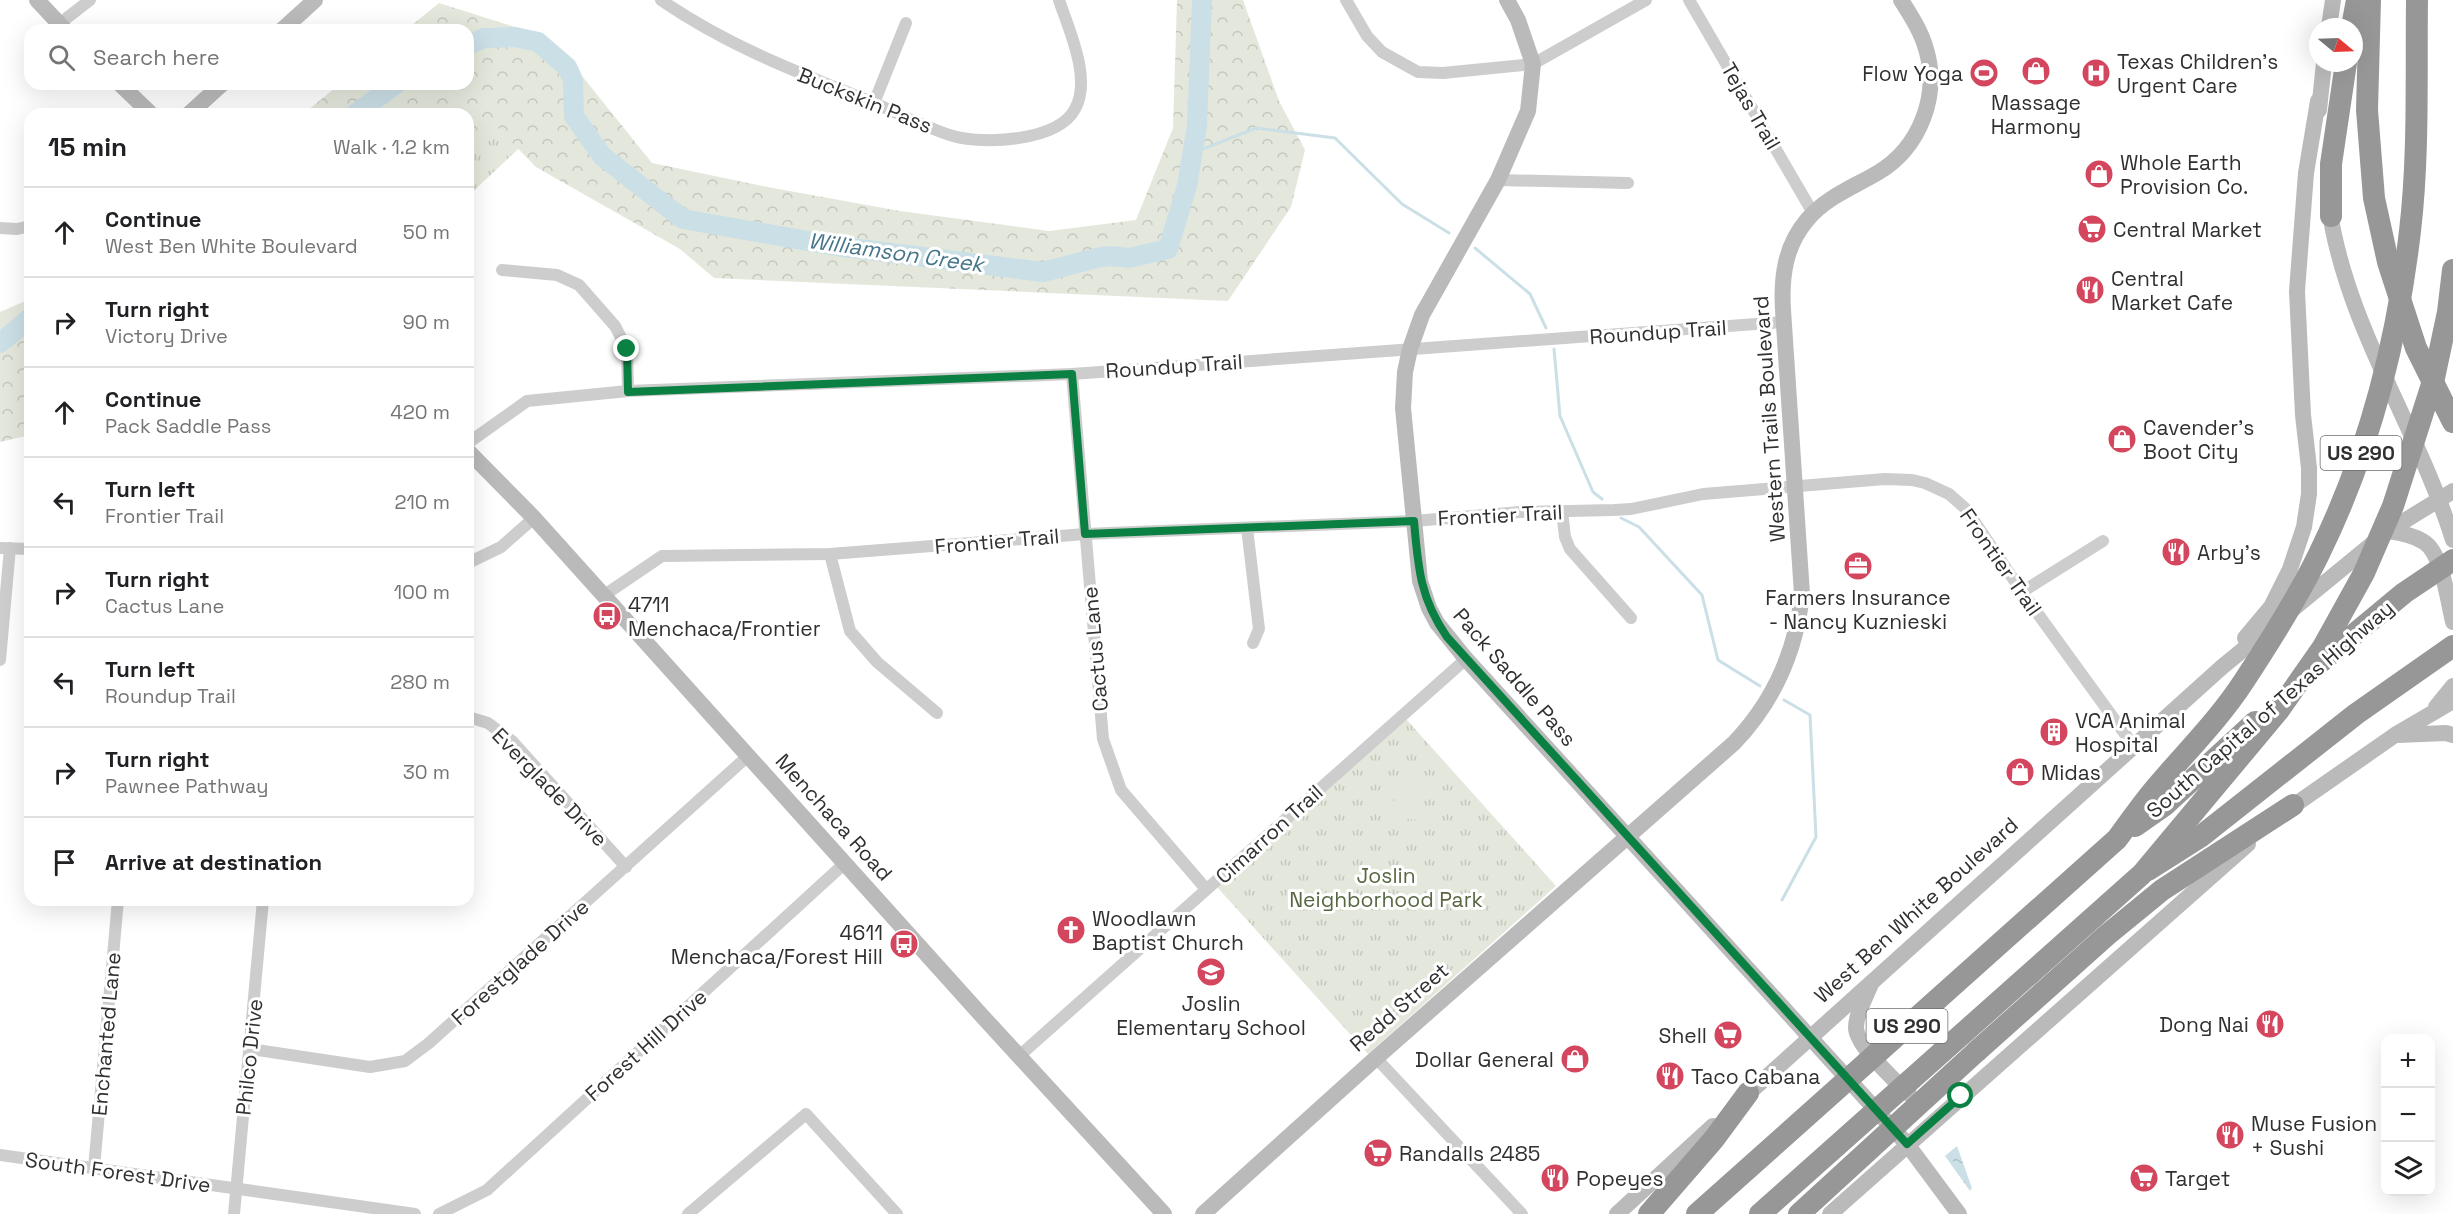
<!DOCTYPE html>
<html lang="en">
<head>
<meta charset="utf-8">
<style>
	:root { --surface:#fff; --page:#f6f6f6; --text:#202124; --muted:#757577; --line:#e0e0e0 }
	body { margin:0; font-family:"Space Grotesk",sans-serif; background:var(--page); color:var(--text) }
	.controls { position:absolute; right:18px; bottom:18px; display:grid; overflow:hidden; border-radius:12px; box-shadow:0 6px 24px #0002 }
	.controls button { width:54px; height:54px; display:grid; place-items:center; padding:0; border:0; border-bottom:2px solid var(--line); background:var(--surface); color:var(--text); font:30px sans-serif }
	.compass { position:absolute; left:2309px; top:18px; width:54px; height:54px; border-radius:50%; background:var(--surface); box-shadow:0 6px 24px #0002; rotate:109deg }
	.stop { position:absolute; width:18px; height:18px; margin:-14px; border:4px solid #0b8043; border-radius:50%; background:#fff }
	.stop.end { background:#0b8043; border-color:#fff; box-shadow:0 2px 6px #0008 }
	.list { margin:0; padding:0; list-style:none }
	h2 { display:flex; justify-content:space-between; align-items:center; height:78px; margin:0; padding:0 24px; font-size:26px }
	h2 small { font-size:20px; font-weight:400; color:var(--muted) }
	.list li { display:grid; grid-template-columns:39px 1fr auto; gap:18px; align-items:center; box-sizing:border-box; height:90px; padding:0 24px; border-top:2px solid var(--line) }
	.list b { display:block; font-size:22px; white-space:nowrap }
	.list p { margin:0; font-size:20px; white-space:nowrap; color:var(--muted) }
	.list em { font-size:20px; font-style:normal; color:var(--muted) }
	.icon { flex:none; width:33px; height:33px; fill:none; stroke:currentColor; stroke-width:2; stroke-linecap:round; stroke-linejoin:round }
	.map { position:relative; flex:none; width:2453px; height:1214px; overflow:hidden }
	.search { position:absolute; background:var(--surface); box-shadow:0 6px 24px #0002; left:24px; top:24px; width:450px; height:66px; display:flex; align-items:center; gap:15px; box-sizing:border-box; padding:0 21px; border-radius:18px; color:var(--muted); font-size:22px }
	.panel { position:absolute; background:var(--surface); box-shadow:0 6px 24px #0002; left:24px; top:108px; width:450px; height:798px; border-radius:18px }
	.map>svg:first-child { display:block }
	.grass { fill:url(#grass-tufts) }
	.forest { fill:url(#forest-crowns) }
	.garden { fill:#e4e8dc }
	.water { fill:url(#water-ripples) }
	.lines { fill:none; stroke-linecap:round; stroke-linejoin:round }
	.stream { stroke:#cbdfe7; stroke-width:3 }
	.river { stroke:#cbdfe7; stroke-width:20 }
	.street { stroke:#cdcdcd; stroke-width:12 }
	.secondary { stroke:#bababa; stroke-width:16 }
	.highway { stroke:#979797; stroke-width:22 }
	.highway-bridge { stroke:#979797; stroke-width:22 }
	.route { stroke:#0b8043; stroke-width:8 }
	.labels { text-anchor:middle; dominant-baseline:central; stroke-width:6; stroke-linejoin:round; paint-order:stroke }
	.shield { fill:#fff; stroke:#6e6e6e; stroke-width:1.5 }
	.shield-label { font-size:20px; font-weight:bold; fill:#303030 }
	.poi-label { font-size:21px; fill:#303030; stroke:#fff; text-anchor:start }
	.street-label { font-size:21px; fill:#303030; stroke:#fff }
	.park-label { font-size:21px; fill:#566741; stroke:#fff }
	.water-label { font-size:22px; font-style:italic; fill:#46758a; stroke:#fff }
</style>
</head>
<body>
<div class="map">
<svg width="2453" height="1214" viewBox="0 0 2453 1214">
	<defs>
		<pattern id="grass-tufts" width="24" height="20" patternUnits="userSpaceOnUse" patternTransform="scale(1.5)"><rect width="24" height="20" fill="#e4e8dc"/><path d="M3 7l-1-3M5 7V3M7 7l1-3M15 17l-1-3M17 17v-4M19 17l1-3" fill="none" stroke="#c4c7bd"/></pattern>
		<pattern id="forest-crowns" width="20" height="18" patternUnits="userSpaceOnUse" patternTransform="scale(1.5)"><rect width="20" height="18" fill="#e4e8dc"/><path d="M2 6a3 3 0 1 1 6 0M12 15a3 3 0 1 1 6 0" fill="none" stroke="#c4c7bd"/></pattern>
		<pattern id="water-ripples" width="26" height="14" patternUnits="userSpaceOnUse" patternTransform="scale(1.5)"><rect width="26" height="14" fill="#cbdfe7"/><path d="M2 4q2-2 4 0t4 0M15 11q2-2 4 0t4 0" fill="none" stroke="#afc0c6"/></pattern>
	</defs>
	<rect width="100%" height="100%" fill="#fff"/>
	<!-- grass -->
	<g class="grass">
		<polygon points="468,84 531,137 468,196 468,114 347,114"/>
		<polygon points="1406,719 1556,886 1368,1054 1217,887"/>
	</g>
	<!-- forest -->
	<g class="forest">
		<polygon points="1177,0 1243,0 1279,101 1305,150 1291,207 1228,301 714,278 680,249 536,167 497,127 468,136 468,114 303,114 340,84 468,84 468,30 406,30 439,3 537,34 562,51 652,163 773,188 900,211 1049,231 1136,220 1173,128"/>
		<polygon points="30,299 30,435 0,442 0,312"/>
	</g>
	<!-- garden -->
	<g class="garden">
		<polygon points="1385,776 1423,778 1422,795 1384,793"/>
		<polygon points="1384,800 1422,803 1421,820 1383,817"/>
	</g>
	<!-- water -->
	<polygon class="water" points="1957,1146 1972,1188 1970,1191 1945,1156"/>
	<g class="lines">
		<!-- stream -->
		<g class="stream">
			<polyline points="1193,153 1256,128 1335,138 1402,204 1449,233"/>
			<polyline points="1475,248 1530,294 1546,328"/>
			<polyline points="1554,349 1560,416 1593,492 1602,499"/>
			<polyline points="1621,518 1639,527 1702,595 1718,660 1760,686"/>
			<polyline points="1782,900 1816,837 1810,715 1784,700"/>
		</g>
		<!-- river -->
		<g class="river">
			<polyline points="468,45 484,38 515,37 538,42 567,67 573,80 574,116 602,156 683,219 836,246 1043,272 1096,258 1110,256 1129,258 1168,249 1187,186 1197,126 1202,0"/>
			<polyline points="355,114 396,84"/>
			<polyline points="0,343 30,318"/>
		</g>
		<!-- street -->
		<g class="street">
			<path d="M661,0C728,46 795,71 869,101C897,112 925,128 953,136C985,145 1058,141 1075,109C1092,79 1069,30 1059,0"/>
			<polyline points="1346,0 1367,36 1382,52 1418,72 1443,73 1533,64 1646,0"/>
			<polyline points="1689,0 1813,213"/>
			<polyline points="59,24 90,0"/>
			<polyline points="874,103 906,23"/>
			<polyline points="1498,180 1628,183"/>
			<polyline points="0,228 17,229 30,226"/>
			<polyline points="502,270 557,275 579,285 615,326 627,349 628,391"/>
			<polyline points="1072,374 1103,739 1121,790 1206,889"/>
			<polyline points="468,443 527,401 628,391 1072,374 1784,322"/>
			<polyline points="1562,511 1565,537 1570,549 1631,618"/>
			<polyline points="1247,528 1259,629 1253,643"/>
			<polyline points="0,548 30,549"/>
			<polyline points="830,554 850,631 877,662 937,713"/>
			<polyline points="468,563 501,547 534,518"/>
			<polyline points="2022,592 2103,541"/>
			<polyline points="603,596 662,556 830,554 1085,534 1414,521 1520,512 1614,510 1631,509 1703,494 1885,479 1912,480 1925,483 1949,494 1966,509 2022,592 2133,745"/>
			<polyline points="0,660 10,548"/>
			<polyline points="468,717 488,723 512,741 626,867"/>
			<polyline points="251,1049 370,1067 405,1061 429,1043 748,756"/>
			<polyline points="1018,1057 1466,659"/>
			<polyline points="1376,1058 1522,1214"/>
			<polyline points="0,1155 415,1214"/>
			<polyline points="94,1168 118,900"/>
			<polyline points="234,1214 263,900"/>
			<polyline points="439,1214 487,1190 845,863"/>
			<polyline points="688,1214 806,1114 897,1214"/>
		</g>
		<!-- secondary -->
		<g class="secondary">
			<polyline points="37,0 65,30"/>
			<polyline points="1507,0 1518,20 1533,64 1528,111 1498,180 1422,315 1410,349 1405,372 1403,408 1420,581 1429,608 1437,623 1466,659 1907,1144 1959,1214"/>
			<polyline points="2329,27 2333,0"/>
			<polyline points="282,30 315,0"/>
			<polyline points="120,84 151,114"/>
			<polyline points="2319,110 2324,63"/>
			<polyline points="189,114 222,84"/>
			<path d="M2329,207C2346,326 2418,427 2453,540"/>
			<polyline points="468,451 534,518 983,1017 1164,1214"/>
			<path d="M2388,531C2400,533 2413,535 2424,542C2442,553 2448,601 2453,622"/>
			<polyline points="2245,638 2271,607 2290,569 2304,527 2309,494 2309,468 2303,415 2297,291 2306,173 2318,101"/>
			<polyline points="2436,707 2453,686"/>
			<polyline points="2398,735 2446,733 2453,735"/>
			<polyline points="2286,811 2395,735 2453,701"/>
			<path d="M1871,984C1866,997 1856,1013 1856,1028C1857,1046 1891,1076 1904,1090L1909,1094"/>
			<polyline points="1741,1100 2222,667 2388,531 2453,491"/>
			<path d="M1203,1214L1376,1058L1734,743C1774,701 1796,652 1802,594L1783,310C1781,277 1785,246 1807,220C1826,197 1854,187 1879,172C1920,147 1940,95 1926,49C1921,31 1911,16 1901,0"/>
			<polyline points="1617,1214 1713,1126"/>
			<polyline points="1830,1214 2248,844"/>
		</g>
		<!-- highway -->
		<g class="highway">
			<polyline points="2370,0 2367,110 2374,198 2388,262 2416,348 2453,422"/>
			<polyline points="2352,27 2357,0"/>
			<polyline points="2331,216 2331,164 2346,63"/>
			<polyline points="2148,870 2200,837 2356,714 2453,646"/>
			<polyline points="1977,1051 2107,935 2162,890 2293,805"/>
			<polyline points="1649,1214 1714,1139 1748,1093"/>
		</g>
		<!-- highway-bridge -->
		<g class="highway-bridge">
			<polyline points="2322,661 2404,593 2453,560"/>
			<polyline points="2135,826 2165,805 2255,722"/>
			<path d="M1697,1214L2117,839C2131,820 2144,801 2159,784C2188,750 2220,718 2244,681C2271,640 2298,597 2319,554C2369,452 2397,343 2410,231C2419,155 2416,76 2417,0"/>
			<polyline points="1760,1214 2142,874 2279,710 2323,647 2364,573 2393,506 2434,378 2448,312 2453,270"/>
			<polyline points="1799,1214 1977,1051"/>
		</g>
	</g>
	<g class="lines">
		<!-- route -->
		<path class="route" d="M627,349L628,392L1072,374L1085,534L1414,521C1418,567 1420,598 1447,637L1907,1144L1961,1096"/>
	</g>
	<!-- icons -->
	<defs>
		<g id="shop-disc" transform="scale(1.5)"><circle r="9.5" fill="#d3465d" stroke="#fff"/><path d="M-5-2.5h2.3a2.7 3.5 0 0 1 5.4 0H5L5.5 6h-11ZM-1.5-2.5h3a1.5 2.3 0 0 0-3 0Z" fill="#fff"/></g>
		<g id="stadium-disc" transform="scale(1.5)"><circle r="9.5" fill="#d3465d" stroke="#fff"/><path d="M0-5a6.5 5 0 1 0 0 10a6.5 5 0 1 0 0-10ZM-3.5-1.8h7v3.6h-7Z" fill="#fff"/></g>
		<g id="hospital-disc" transform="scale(1.5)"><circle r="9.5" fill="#d3465d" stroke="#fff"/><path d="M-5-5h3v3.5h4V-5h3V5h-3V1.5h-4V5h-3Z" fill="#fff"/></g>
		<g id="supermarket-disc" transform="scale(1.5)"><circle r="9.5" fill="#d3465d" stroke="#fff"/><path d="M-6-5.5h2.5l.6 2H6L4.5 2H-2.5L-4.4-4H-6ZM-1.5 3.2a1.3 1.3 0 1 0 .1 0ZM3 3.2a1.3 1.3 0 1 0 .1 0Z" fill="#fff"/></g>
		<g id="restaurant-disc" transform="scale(1.5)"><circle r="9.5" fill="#d3465d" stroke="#fff"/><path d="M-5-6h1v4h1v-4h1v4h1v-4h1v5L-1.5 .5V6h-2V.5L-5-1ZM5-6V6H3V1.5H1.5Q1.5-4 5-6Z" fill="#fff"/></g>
		<g id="office-disc" transform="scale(1.5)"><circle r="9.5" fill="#d3465d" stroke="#fff"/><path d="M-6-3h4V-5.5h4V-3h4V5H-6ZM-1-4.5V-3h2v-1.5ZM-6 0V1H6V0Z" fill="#fff"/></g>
		<g id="bus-disc" transform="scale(1.5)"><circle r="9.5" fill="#d3465d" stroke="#fff"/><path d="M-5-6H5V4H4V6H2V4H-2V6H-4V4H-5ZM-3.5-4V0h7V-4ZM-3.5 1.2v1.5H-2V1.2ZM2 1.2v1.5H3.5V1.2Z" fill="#fff"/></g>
		<g id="building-disc" transform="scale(1.5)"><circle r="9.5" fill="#d3465d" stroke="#fff"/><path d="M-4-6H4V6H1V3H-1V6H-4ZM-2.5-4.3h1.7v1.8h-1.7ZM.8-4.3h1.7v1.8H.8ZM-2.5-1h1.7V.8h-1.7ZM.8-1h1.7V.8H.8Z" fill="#fff"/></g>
		<g id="church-disc" transform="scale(1.5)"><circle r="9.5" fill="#d3465d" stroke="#fff"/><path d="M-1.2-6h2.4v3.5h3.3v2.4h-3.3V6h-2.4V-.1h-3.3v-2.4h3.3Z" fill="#fff"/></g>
		<g id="school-disc" transform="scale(1.5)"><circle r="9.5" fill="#d3465d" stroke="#fff"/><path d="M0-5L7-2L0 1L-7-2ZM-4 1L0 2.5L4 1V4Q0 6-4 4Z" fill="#fff"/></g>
	</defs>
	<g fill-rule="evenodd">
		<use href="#shop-disc" x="2036" y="71"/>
		<use href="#stadium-disc" x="1984" y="73"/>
		<use href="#hospital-disc" x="2096" y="73"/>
		<use href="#shop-disc" x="2099" y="174"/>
		<use href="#supermarket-disc" x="2092" y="229"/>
		<use href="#restaurant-disc" x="2090" y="290"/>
		<use href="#shop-disc" x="2122" y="439"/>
		<use href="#restaurant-disc" x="2176" y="552"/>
		<use href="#office-disc" x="1858" y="566"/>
		<use href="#bus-disc" x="607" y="616"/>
		<use href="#building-disc" x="2054" y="732"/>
		<use href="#shop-disc" x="2020" y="772"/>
		<use href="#church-disc" x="1071" y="930"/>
		<use href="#bus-disc" x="904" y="944"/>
		<use href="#school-disc" x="1211" y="972"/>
		<use href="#restaurant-disc" x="2270" y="1024"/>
		<use href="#supermarket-disc" x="1728" y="1035"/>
		<use href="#shop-disc" x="1575" y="1059"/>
		<use href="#restaurant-disc" x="1670" y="1076"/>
		<use href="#restaurant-disc" x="2230" y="1135"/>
		<use href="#supermarket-disc" x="1378" y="1153"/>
		<use href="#restaurant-disc" x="1555" y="1178"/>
		<use href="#supermarket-disc" x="2144" y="1178"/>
	</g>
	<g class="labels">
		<!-- shield labels -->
		<g class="shield">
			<rect x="2320.5" y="436" width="81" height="34" rx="4.5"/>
			<rect x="1866.5" y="1009" width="81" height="34" rx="4.5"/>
		</g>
		<g class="shield-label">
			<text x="2361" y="453">US 290</text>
			<text x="1907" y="1026">US 290</text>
		</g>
		<!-- poi labels -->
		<g class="poi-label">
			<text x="2117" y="61">Texas Children's<tspan x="2117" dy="24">Urgent Care</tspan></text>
			<text x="1963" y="73" text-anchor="end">Flow Yoga</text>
			<text x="2036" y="102" text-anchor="middle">Massage<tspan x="2036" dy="24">Harmony</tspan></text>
			<text x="2120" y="162">Whole Earth<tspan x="2120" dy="24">Provision Co.</tspan></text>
			<text x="2113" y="229">Central Market</text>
			<text x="2111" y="278">Central<tspan x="2111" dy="24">Market Cafe</tspan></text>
			<text x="2143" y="427">Cavender's<tspan x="2143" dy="24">Boot City</tspan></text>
			<text x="2197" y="552">Arby's</text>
			<text x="1858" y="597" text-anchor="middle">Farmers Insurance<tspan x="1858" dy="24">- Nancy Kuznieski</tspan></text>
			<text x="628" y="604">4711<tspan x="628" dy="24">Menchaca/Frontier</tspan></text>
			<text x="2075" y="720">VCA Animal<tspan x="2075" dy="24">Hospital</tspan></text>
			<text x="2041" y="772">Midas</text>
			<text x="1092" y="918">Woodlawn<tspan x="1092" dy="24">Baptist Church</tspan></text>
			<text x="883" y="932" text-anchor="end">4611<tspan x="883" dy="24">Menchaca/Forest Hill</tspan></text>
			<text x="1211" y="1003" text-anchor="middle">Joslin<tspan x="1211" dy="24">Elementary School</tspan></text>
			<text x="2249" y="1024" text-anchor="end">Dong Nai</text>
			<text x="1707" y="1035" text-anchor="end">Shell</text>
			<text x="1554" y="1059" text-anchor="end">Dollar General</text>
			<text x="1691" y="1076">Taco Cabana</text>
			<text x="2251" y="1123">Muse Fusion<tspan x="2251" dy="24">+ Sushi</tspan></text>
			<text x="1399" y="1153">Randalls 2485</text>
			<text x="1576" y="1178">Popeyes</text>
			<text x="2165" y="1178">Target</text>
		</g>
		<!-- street labels -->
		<g class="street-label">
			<text transform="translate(865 100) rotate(22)">Buckskin Pass</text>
			<text transform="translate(1751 106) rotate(60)">Tejas Trail</text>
			<text transform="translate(1658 332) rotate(-4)">Roundup Trail</text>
			<text transform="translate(1174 366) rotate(-4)">Roundup Trail</text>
			<text transform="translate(1769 419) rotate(-94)">Western Trails Boulevard</text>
			<text transform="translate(1500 515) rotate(-3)">Frontier Trail</text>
			<text transform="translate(997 541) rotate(-5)">Frontier Trail</text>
			<text transform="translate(2001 562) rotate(55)">Frontier Trail</text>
			<text transform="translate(1095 649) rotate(-95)">Cactus Lane</text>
			<text transform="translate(1515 677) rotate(49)">Pack Saddle Pass</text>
			<text transform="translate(2270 709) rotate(-41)">South Capital of Texas Highway</text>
			<text transform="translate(550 787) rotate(46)">Everglade Drive</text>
			<text transform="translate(834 817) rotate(48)">Menchaca Road</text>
			<text transform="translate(1269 834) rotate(-42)">Cimarron Trail</text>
			<text transform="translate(1916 910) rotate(-42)">West Ben White Boulevard</text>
			<text transform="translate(520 962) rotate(-42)">Forestglade Drive</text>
			<text transform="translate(1399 1007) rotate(-41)">Redd Street</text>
			<text transform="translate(106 1034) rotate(-85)">Enchanted Lane</text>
			<text transform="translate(646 1045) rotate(-42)">Forest Hill Drive</text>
			<text transform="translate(249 1057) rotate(-84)">Philco Drive</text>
			<text transform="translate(118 1172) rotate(8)">South Forest Drive</text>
		</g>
		<!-- park labels -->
		<g class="park-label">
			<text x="1386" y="875">Joslin<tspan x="1386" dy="24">Neighborhood Park</tspan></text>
		</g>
		<!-- water labels -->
		<g class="water-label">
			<text transform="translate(896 252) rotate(8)">Williamson Creek</text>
		</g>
	</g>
</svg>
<div class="controls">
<button>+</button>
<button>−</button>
<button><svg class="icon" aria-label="layers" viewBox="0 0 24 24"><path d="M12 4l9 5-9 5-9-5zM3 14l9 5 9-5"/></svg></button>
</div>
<svg class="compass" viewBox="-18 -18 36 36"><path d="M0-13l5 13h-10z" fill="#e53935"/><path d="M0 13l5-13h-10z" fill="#757577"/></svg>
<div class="stop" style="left:1961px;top:1096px"></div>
<div class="stop end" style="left:627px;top:349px"></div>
<div class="search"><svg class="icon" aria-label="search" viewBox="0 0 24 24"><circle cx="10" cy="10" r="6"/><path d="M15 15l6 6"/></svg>Search here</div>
<section class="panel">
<h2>15 min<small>Walk · 1.2 km</small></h2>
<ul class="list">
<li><svg class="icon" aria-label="ahead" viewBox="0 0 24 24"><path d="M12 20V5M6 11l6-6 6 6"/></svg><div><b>Continue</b><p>West Ben White Boulevard</p></div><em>50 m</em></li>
<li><svg class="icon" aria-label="right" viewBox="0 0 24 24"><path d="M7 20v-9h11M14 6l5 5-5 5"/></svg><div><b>Turn right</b><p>Victory Drive</p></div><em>90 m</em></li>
<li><svg class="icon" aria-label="ahead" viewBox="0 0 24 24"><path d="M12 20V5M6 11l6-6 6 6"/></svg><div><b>Continue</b><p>Pack Saddle Pass</p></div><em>420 m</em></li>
<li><svg class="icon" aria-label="left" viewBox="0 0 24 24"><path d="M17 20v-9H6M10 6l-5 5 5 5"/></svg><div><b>Turn left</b><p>Frontier Trail</p></div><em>210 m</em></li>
<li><svg class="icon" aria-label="right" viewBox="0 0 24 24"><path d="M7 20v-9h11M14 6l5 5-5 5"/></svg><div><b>Turn right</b><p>Cactus Lane</p></div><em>100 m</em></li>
<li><svg class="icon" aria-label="left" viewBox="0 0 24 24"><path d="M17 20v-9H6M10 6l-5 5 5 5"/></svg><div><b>Turn left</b><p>Roundup Trail</p></div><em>280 m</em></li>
<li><svg class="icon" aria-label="right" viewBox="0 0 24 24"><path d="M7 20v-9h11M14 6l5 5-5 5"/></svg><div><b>Turn right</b><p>Pawnee Pathway</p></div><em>30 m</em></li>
<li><svg class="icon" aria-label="arrive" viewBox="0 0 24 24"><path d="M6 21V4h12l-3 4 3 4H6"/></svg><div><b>Arrive at destination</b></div></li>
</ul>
</section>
</div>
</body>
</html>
